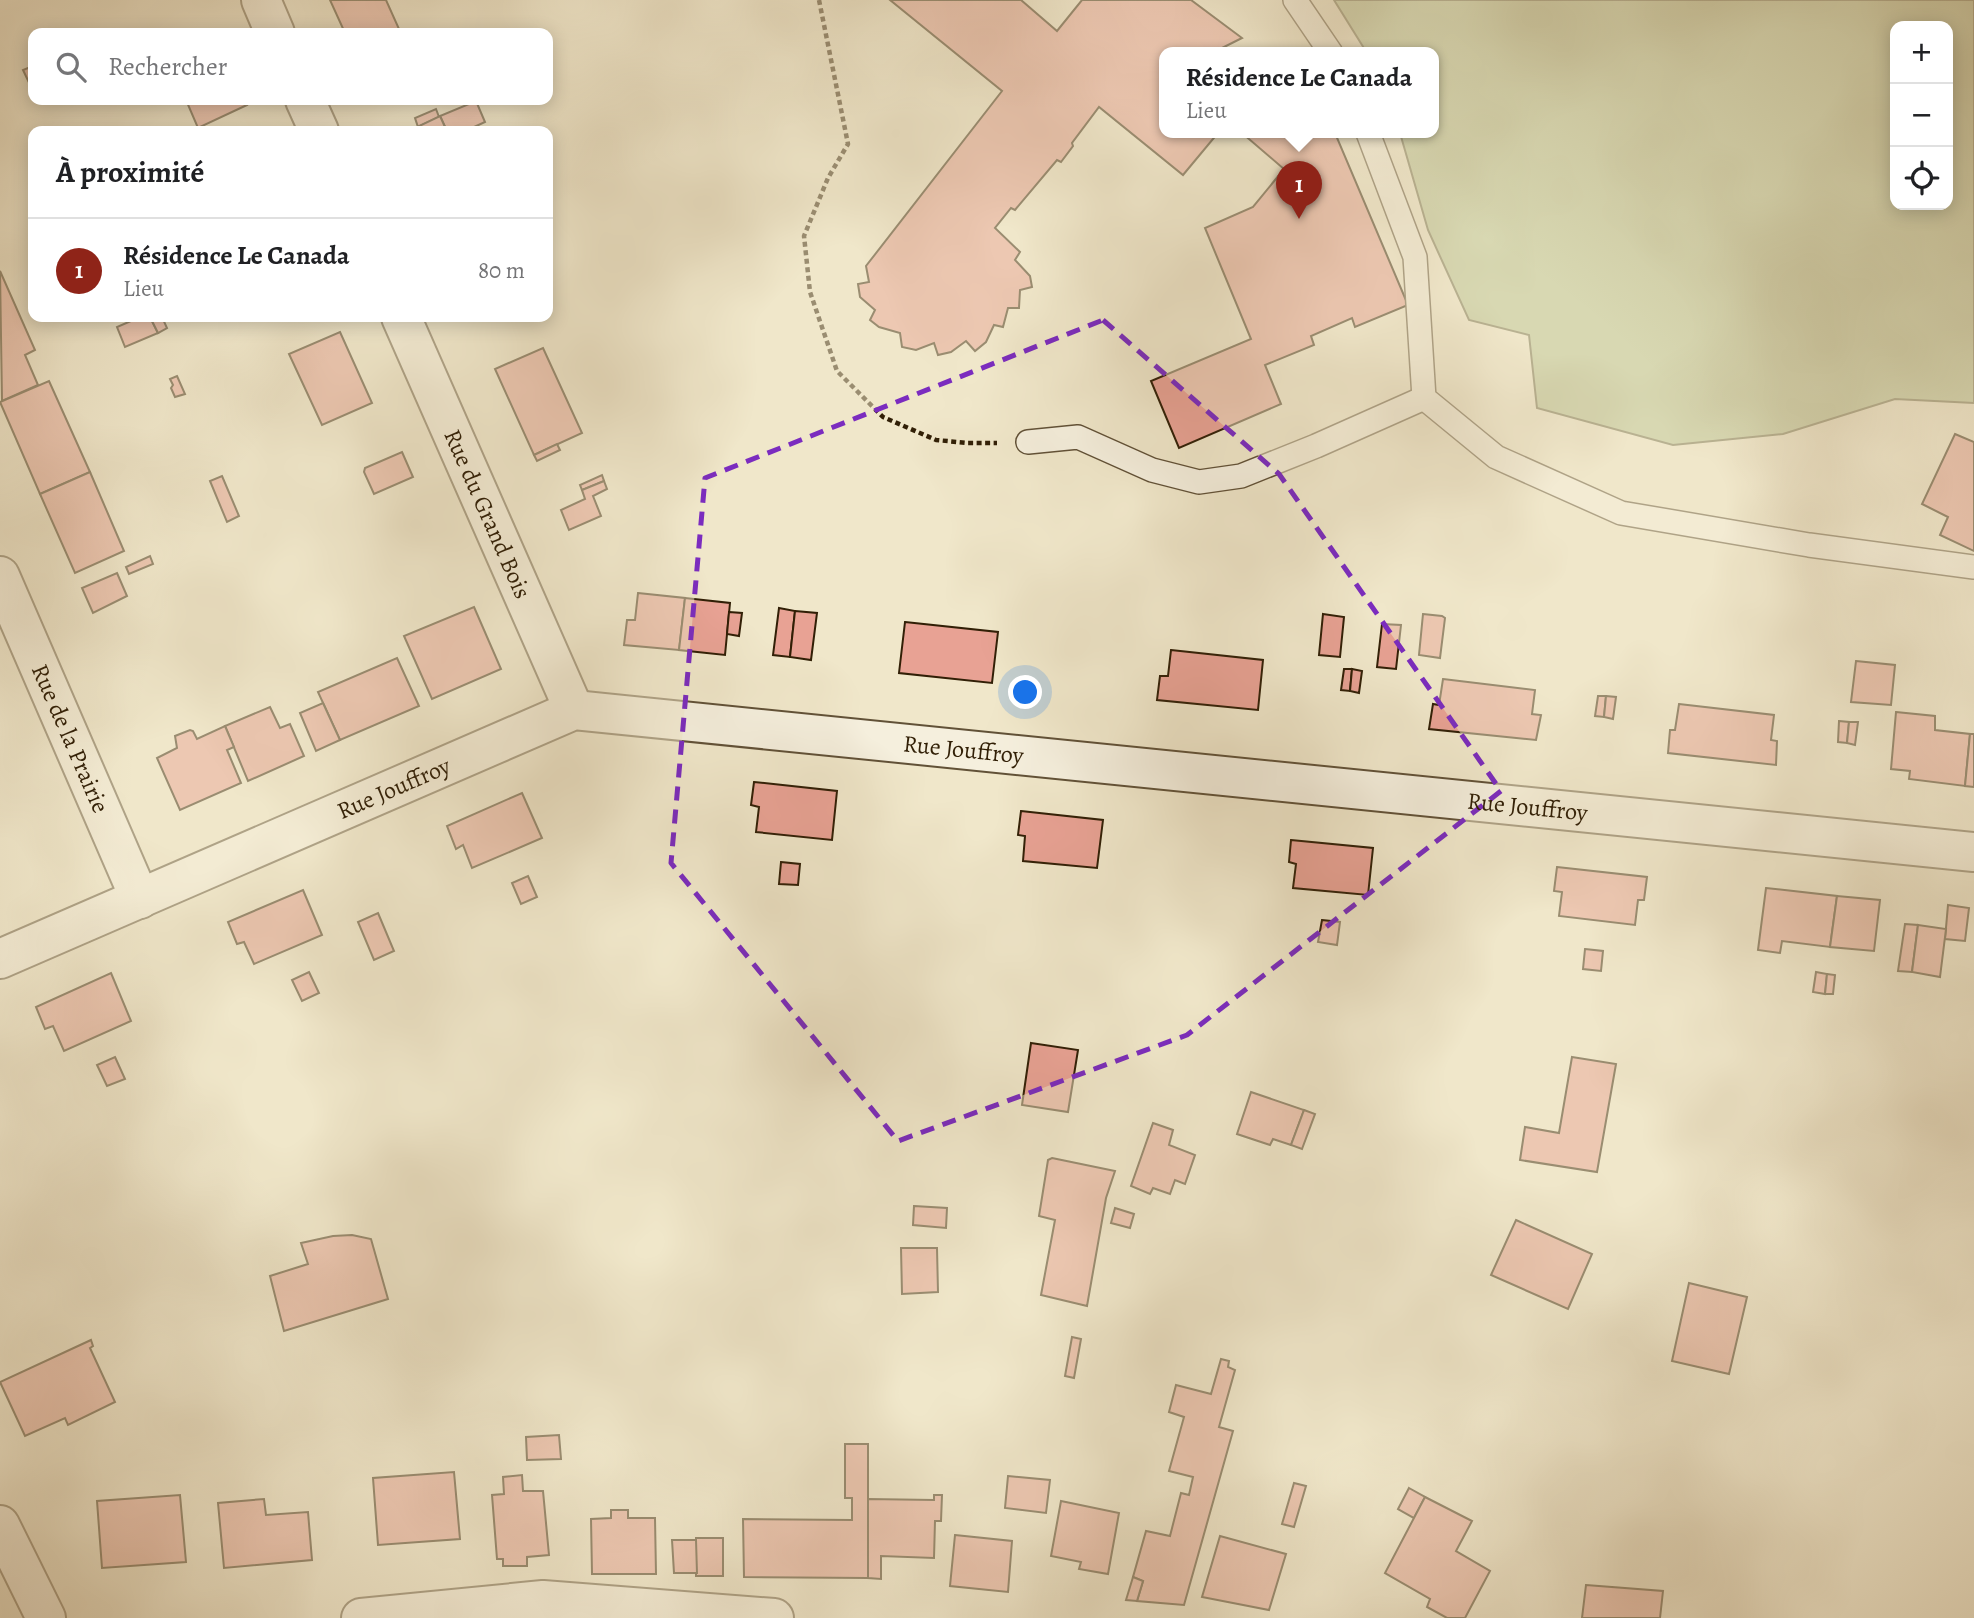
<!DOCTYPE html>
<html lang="fr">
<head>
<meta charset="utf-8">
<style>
	:root { --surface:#fff; --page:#f2f2f2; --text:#202124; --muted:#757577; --line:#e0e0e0; --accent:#8f2418 }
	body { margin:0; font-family:Alegreya,serif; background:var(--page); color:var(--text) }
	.controls { position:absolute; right:21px; top:21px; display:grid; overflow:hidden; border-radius:14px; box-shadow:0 4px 18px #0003 }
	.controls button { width:63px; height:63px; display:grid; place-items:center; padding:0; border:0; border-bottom:2px solid var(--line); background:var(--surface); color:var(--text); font:35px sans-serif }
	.you { position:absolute; left:1026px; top:693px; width:24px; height:24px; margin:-18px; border:5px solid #fff; border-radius:50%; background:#1a73e8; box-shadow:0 0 0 10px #1a73e833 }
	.badge { display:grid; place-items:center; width:46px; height:46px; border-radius:50%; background:var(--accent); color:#fff; font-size:23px; font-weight:700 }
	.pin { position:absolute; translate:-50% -58px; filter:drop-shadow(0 2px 4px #0008) }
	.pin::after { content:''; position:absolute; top:37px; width:24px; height:21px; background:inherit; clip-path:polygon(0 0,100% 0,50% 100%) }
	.popup { position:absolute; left:1159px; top:47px; width:280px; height:91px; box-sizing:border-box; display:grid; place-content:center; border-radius:14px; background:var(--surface); filter:drop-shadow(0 2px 5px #0005); font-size:23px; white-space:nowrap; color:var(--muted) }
	.popup b { font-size:26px; color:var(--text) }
	.popup::after { content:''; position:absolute; left:50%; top:100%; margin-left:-14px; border:14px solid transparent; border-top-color:var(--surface) }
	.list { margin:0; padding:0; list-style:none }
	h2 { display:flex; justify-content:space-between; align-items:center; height:91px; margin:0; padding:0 28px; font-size:30px }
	h2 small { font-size:23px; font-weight:400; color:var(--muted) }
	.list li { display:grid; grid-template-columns:46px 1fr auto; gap:21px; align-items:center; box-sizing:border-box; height:105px; padding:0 28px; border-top:2px solid var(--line) }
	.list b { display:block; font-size:26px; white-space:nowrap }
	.list p { margin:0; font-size:23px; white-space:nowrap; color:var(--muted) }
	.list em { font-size:23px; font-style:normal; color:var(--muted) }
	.icon { flex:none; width:38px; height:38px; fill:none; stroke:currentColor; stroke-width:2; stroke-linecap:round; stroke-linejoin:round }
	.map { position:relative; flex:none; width:1974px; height:1618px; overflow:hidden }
	.search { position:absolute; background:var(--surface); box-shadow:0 4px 18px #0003; left:28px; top:28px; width:525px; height:77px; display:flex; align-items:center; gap:18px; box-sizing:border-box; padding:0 24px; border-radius:14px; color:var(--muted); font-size:26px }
	.panel { position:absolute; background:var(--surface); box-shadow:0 4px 18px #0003; left:28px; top:126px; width:525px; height:196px; border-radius:14px }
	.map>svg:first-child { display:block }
	.green { fill:#bac596; stroke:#76724e; stroke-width:2; fill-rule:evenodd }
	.building { fill:#e8a294; stroke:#311f06; stroke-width:2 }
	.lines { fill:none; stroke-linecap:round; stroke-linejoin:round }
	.service-casing { stroke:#615137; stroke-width:26 }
	.minor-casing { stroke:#615137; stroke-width:42 }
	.path { stroke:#311f06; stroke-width:4.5; stroke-dasharray:5 3.5; stroke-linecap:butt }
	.service { stroke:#f5efdd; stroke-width:23 }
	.minor { stroke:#f5efdd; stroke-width:38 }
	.marked { fill:none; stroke:#7b2cbf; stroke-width:5; stroke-dasharray:14 9; stroke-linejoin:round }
	.labels { text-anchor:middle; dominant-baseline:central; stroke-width:5; stroke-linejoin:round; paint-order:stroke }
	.street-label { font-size:24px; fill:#311f06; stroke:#f5efdd }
</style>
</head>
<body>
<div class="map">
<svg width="1974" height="1618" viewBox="0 0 1974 1618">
	<rect width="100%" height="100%" fill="#f0e7ca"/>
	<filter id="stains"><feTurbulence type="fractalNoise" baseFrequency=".00286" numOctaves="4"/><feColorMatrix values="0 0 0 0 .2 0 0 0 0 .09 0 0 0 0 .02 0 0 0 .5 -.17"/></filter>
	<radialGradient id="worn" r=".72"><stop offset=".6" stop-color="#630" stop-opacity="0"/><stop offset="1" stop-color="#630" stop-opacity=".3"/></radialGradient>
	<!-- green -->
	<path class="green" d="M1334,0H1974V403L1895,399L1783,434L1673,445L1537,408L1529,335L1469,320L1428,230L1400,133H1434V53H1367ZM1895,26H1948V205H1895Z"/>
	<!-- building -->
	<g class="building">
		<polygon points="330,0 386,0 399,29 391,33 345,33"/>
		<polygon points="890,0 1021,0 1057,31 1082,0 1191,0 1242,38 1220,49 1222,53 1164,53 1164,133 1218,133 1183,175 1099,107 1072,143 1073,146 1061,162 1057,160 1015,210 1011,208 995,228 1020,252 1015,260 1030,276 1032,287 1020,290 1019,308 1008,308 1003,327 994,325 986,342 975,351 966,341 951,352 938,355 934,343 916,350 902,347 900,333 879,327 870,320 875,310 860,297 858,284 869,282 866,266 1002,91"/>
		<polygon points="33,66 33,91 23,70"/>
		<polygon points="186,100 244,100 247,105 198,128"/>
		<polygon points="476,101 485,122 472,128 474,131 447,131 440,116"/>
		<polygon points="436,109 439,117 418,127 415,118"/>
		<polygon points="440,116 445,127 434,131 418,131 417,127"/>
		<polygon points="1242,133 1335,133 1408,305 1355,327 1352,318 1311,336 1314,345 1265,365 1281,404 1179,448 1151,381 1251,339 1205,228 1253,207 1284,169"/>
		<polygon points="0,271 35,350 25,355 38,385 2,401"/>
		<polygon points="140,317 150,317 158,333 125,347 117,327"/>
		<polygon points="150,317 162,317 167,328 158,333"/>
		<polygon points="340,332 372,403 322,425 289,354"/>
		<polygon points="543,348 582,433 534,455 495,369"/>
		<polygon points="177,376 185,394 175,397 171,388 173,385 170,379"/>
		<polygon points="49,381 90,472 40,494 0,402"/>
		<polygon points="1955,434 1974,442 1974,551 1940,535 1948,517 1922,504"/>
		<polygon points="557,444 560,450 537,461 534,455"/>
		<polygon points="402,452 413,477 374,494 364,472 365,468"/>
		<polygon points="90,472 124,551 75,573 40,494"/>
		<polygon points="602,475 604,481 582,490 580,485"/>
		<polygon points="222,476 239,516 227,522 210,481"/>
		<polygon points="604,481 607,489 593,496 601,516 569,530 561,510 585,499 582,490"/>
		<polygon points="150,556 153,564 129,574 126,567"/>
		<polygon points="117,573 127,596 93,613 82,588"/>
		<polygon points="638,593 685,598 679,650 624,645 627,620 635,620"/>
		<polygon points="685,598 730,603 725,655 679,650"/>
		<polygon points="474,607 501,669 432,699 404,636"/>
		<polygon points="779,608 795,611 790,657 773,655"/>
		<polygon points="795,611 817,613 811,660 790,657"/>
		<polygon points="729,612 742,613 739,636 727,634"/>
		<polygon points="1323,614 1344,617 1340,657 1319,655"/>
		<polygon points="1423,614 1442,616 1445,618 1440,658 1419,655"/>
		<polygon points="905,622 998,632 992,683 899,673"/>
		<polygon points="1382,624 1401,625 1396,669 1377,667"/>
		<polygon points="1171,650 1263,660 1258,710 1157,700 1160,676 1168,676"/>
		<polygon points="397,658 419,706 340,740 318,692"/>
		<polygon points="1856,661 1895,665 1891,705 1851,702"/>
		<polygon points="1344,669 1352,669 1350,691 1341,690"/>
		<polygon points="1352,669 1362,671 1359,693 1350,691"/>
		<polygon points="1443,679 1535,690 1532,714 1541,715 1536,740 1429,729 1433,704 1439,705"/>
		<polygon points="1598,696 1606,696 1604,717 1595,716"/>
		<polygon points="1606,696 1616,697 1613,719 1604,717"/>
		<polygon points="323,703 340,740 316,751 300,713"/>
		<polygon points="1679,704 1774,715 1771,740 1777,741 1776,765 1668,753 1670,730 1675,730"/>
		<polygon points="270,707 280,728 290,724 304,756 248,781 225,726"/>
		<polygon points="1896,712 1935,716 1935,730 1970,734 1965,786 1909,779 1910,771 1891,769"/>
		<polygon points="1839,721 1849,722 1847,743 1838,742"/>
		<polygon points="1849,722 1858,722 1855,745 1847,743"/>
		<polygon points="225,726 234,747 227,750 241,783 180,810 157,758 177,748 175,736 190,730 193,731 197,739"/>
		<polygon points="1970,734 1974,734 1974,787 1965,786"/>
		<polygon points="754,782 837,791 832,840 756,832 759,807 751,805"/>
		<polygon points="522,793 542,838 472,868 463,845 456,849 447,826"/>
		<polygon points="1021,811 1103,820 1097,868 1023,861 1025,836 1018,835"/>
		<polygon points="1291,840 1373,848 1368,895 1293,888 1296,864 1289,862"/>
		<polygon points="781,862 800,864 798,885 779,884"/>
		<polygon points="1557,867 1647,877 1644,900 1638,900 1635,925 1559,916 1562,892 1554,891"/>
		<polygon points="528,876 537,897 521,904 512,883"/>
		<polygon points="1766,888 1837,896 1830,947 1782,941 1780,953 1758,950"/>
		<polygon points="303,890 322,935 254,964 244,942 237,944 228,922"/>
		<polygon points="1837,896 1880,900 1874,951 1830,947"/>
		<polygon points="1948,905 1969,908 1965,941 1945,939"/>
		<polygon points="378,913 394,951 374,960 358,922"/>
		<polygon points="1322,920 1340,922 1337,945 1318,942"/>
		<polygon points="1905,924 1918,925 1912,972 1898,971"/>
		<polygon points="1918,925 1946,929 1940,977 1912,972"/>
		<polygon points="1585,949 1603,951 1601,971 1583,969"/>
		<polygon points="309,972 319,993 302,1001 292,980"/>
		<polygon points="1816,972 1827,974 1825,994 1813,992"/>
		<polygon points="111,973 131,1021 64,1051 53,1026 45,1029 36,1007"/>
		<polygon points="1827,974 1835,975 1833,994 1825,994"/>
		<polygon points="1031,1043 1078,1050 1068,1112 1022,1105"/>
		<polygon points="115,1057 125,1079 107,1086 97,1065"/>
		<polygon points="1572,1057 1616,1064 1597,1172 1520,1160 1525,1127 1559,1133"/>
		<polygon points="1251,1092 1304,1110 1291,1145 1273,1139 1270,1145 1237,1134"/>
		<polygon points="1304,1110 1315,1114 1302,1149 1291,1145"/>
		<polygon points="1153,1123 1173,1130 1169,1145 1195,1155 1185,1184 1175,1180 1170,1194 1153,1188 1150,1194 1131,1186"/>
		<polygon points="1052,1158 1115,1171 1106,1198 1087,1306 1041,1295 1055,1220 1039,1216 1048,1160"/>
		<polygon points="914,1206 947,1208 946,1228 913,1225"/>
		<polygon points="1115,1208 1134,1214 1130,1228 1111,1223"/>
		<polygon points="1516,1220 1592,1254 1568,1309 1491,1275"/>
		<polygon points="352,1235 371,1239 388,1299 284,1331 270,1276 308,1264 301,1243 333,1236"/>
		<polygon points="901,1248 937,1248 938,1292 902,1294"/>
		<polygon points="1689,1283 1747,1297 1729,1374 1672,1361"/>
		<polygon points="1072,1337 1081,1339 1074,1378 1065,1376"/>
		<polygon points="91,1340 93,1346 90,1348 115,1402 68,1425 65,1418 25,1436 0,1382"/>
		<polygon points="1221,1359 1229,1361 1228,1367 1235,1370 1219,1427 1233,1431 1184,1605 1137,1601 1143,1581 1133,1577 1146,1531 1170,1536 1181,1493 1189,1495 1193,1477 1169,1471 1184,1417 1169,1412 1176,1385 1211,1394"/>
		<polygon points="559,1435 561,1459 527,1460 526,1437"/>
		<polygon points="845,1444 868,1444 868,1578 744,1577 743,1519 852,1520 852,1498 845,1498"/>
		<polygon points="454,1472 460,1539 378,1545 373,1478"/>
		<polygon points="522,1475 523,1491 543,1491 549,1555 527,1557 527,1566 503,1566 503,1559 497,1559 492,1495 504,1494 503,1477"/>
		<polygon points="1008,1476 1050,1480 1046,1513 1005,1508"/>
		<polygon points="1294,1483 1306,1486 1294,1527 1282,1524"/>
		<polygon points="1409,1488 1425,1497 1414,1518 1398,1509"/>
		<polygon points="180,1495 186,1562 102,1568 97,1501"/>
		<polygon points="934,1495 942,1495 941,1521 935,1521 934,1558 881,1556 881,1579 868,1578 868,1499 934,1500"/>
		<polygon points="1425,1497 1472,1521 1456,1551 1490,1571 1465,1618 1447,1618 1427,1607 1430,1599 1385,1573"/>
		<polygon points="264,1499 266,1515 308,1512 312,1560 224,1568 218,1503"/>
		<polygon points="1061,1501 1119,1513 1108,1574 1079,1569 1081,1562 1051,1556"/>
		<polygon points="611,1510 628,1510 628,1518 655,1518 656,1574 592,1574 591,1519 611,1518"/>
		<polygon points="955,1535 1012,1541 1008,1592 950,1586"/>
		<polygon points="1220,1536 1286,1554 1269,1610 1202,1597"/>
		<rect x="696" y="1538" width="27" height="38"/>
		<polygon points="672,1540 696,1540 697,1573 674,1573"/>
		<polygon points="1133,1577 1143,1581 1137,1601 1126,1600"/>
		<polygon points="1586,1585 1663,1591 1660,1618 1582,1618"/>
	</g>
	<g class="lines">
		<!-- service casing -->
		<g class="service-casing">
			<g id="service">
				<polyline points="1295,0 1331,53"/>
				<polyline points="1368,133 1415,257 1424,398 1496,457 1621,513 1809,545 1974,567"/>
				<polyline points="1028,442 1078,437 1152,470 1199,482 1241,476 1316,446 1424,398"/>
			</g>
		</g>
		<!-- minor casing -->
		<g class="minor-casing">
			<g id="minor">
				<polyline points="261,0 275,33"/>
				<polyline points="305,100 319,131"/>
				<path id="s1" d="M401,317L574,710"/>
				<path id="s2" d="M0,576L140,899"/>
				<path id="s3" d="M0,959L574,710L1974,852"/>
				<polyline points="0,1525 46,1618"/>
				<polyline points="361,1618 543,1600 774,1618"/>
			</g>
		</g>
		<!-- path -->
		<polyline class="path" points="819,0 848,144 828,178 804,236 810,292 837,371 883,417 936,440 968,443 997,443"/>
		<!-- service -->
		<use href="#service" class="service"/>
		<!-- minor -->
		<use href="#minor" class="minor"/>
	</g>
	<!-- marked area -->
	<path d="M0 0H1974V1618H0ZM1103,320L1279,474L1501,791L1187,1035L898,1141L671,863L705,478Z" fill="#f0e7ca" fill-opacity=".55" fill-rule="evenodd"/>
	<path class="marked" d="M1103,320L1279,474L1501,791L1187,1035L898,1141L671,863L705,478Z"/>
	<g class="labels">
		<!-- street labels -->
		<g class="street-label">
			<text stroke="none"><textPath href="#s1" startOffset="215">Rue du Grand Bois</textPath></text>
			<text stroke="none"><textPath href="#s2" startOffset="177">Rue de la Prairie</textPath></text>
			<text stroke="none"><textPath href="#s3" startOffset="1017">Rue Jouffroy</textPath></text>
			<text stroke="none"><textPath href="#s3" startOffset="429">Rue Jouffroy</textPath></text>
			<text stroke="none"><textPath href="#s3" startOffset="1584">Rue Jouffroy</textPath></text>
		</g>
	</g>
	<rect width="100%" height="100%" filter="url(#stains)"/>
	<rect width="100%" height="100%" fill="url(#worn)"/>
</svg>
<div class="controls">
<button>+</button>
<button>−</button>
<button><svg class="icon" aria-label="locate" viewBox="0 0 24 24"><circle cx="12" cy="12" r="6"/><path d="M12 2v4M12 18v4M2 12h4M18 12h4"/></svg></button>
</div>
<div class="you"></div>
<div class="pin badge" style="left:1299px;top:219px">1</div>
<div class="popup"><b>Résidence Le Canada</b>Lieu</div>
<div class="search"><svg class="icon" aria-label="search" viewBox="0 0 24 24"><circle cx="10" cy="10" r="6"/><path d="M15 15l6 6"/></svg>Rechercher</div>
<section class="panel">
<h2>À proximité<small></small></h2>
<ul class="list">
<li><span class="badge">1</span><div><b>Résidence Le Canada</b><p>Lieu</p></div><em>80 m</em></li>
</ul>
</section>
</div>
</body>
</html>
